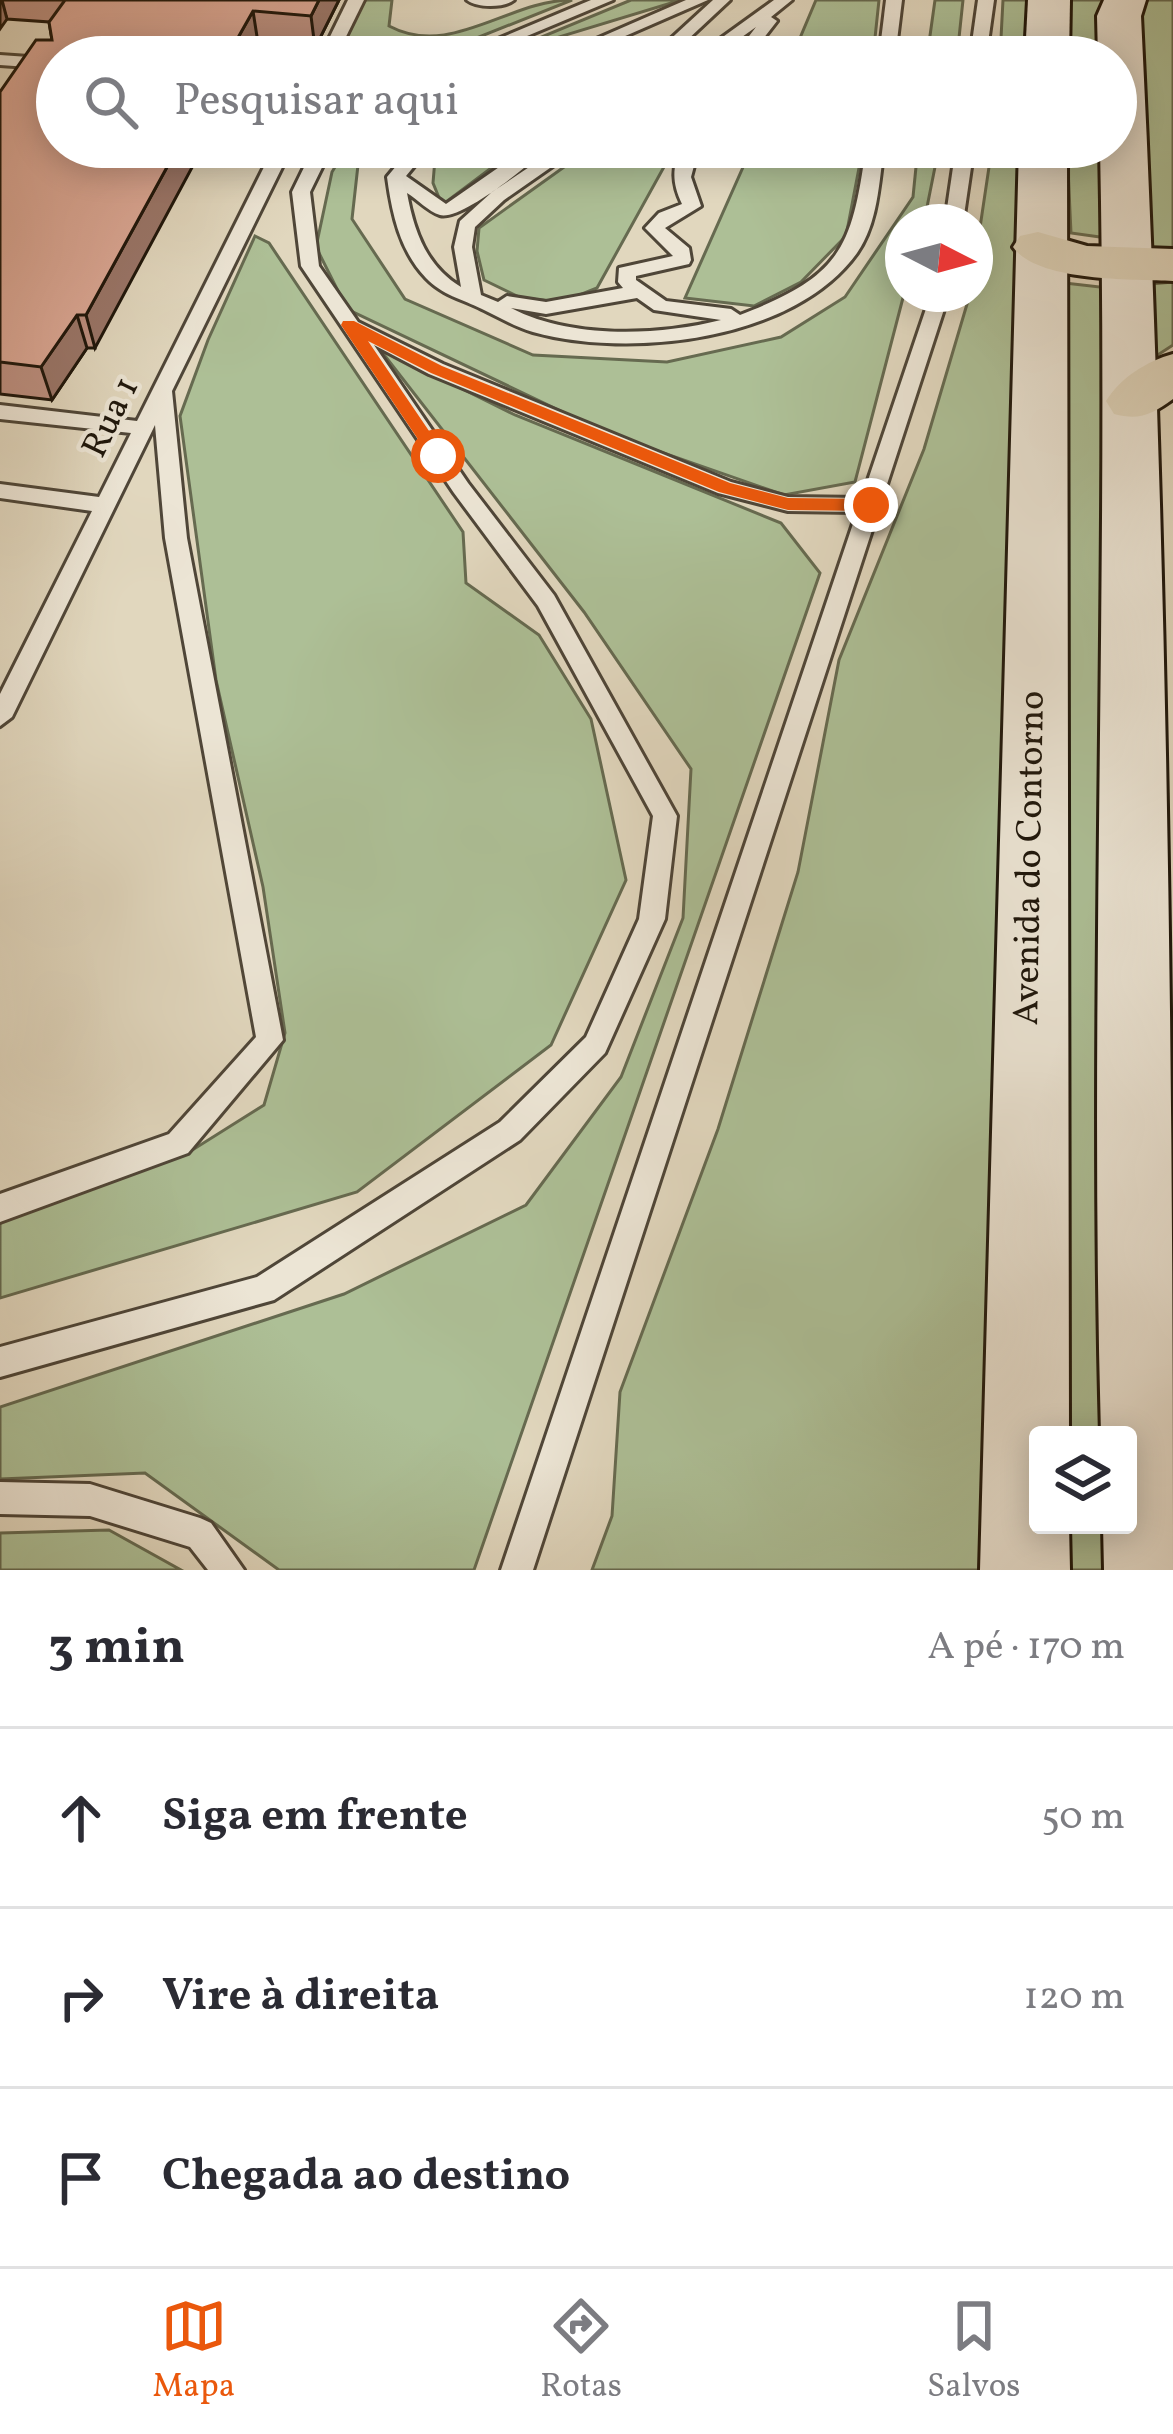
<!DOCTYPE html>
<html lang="pt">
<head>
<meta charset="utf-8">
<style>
	:root { --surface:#fff; --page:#f7f7f7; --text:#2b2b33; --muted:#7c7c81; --line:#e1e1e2; --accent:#ea580c }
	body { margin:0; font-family:Vollkorn,serif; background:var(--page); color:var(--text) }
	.controls { position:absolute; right:36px; bottom:36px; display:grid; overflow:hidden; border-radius:12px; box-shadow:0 6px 30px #0003 }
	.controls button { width:108px; height:108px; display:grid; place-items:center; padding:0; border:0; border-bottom:3px solid var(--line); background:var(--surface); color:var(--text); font:60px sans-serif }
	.compass { position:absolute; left:885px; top:204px; width:108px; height:108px; border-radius:50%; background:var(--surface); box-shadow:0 6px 30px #0003; rotate:96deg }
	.stop { position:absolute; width:36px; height:36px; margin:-27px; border:9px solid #ea580c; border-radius:50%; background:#fff }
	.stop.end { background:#ea580c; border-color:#fff; box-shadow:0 3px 12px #0008 }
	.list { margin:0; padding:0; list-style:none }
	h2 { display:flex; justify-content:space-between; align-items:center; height:156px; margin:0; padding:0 48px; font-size:51px }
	h2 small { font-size:39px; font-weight:400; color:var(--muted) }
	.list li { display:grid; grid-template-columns:78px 1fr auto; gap:36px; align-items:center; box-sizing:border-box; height:180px; padding:0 48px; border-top:3px solid var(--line) }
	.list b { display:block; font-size:45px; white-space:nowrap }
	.list em { font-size:39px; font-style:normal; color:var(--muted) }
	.icon { flex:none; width:66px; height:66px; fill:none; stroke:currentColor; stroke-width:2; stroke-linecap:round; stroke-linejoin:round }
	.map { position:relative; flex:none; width:1173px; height:1570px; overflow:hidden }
	.search { position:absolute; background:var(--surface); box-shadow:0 6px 30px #0003; left:36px; right:36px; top:36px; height:132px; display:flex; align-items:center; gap:30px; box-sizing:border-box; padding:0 42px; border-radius:66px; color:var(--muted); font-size:45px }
	.sheet { height:696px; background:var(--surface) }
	nav { display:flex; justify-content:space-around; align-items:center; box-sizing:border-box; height:168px; border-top:3px solid var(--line); background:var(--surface); font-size:33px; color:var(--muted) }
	nav a { display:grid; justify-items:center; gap:6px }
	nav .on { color:var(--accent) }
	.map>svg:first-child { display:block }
	.green { fill:#adbf96; stroke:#666a50; stroke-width:3 }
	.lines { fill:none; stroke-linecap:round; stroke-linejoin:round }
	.lane-casing { stroke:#4f4638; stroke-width:6 }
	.secondary-casing { stroke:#1e160b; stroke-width:6 }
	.highway-casing { stroke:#1e160b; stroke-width:6 }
	.lane { fill:#ece5d5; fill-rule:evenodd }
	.secondary { fill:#ece5d5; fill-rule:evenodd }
	.highway { fill:#e1d7be; fill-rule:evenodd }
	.wall { fill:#bd9081; stroke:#1e160b; stroke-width:3 }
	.shaded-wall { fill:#9a7669; stroke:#1e160b; stroke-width:3 }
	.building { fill:#dca896; stroke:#1e160b; stroke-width:3 }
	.route { fill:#ea580c }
	.labels { text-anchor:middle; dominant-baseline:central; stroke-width:9; stroke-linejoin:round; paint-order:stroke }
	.street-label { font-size:36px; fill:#1e160b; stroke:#ece5d5 }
</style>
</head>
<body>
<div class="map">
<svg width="1173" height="1570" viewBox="0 0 1173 1570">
	<rect width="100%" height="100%" fill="#e1d7be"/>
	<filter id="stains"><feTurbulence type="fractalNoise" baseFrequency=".00167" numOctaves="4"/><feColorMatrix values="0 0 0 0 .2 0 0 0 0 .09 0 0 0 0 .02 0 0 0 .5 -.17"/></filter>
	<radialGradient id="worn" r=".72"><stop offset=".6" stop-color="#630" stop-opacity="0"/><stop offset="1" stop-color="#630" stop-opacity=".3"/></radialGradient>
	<!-- green -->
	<g class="green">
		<path d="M363,0H392L389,26C451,59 508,0 572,0L429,57H338Z"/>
		<polygon points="631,0 681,0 493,57"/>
		<polygon points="816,0 879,0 873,57 792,57"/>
		<polygon points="935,0 963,0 957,57 927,57"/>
		<polygon points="1003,0 1027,0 1027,57 1000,57"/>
		<polygon points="1061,0 1110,0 1105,57 1063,57"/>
		<polygon points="1146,0 1173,0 1173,248 1148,248 1148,170 1136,19"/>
		<polygon points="347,147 360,147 352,219 405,299 533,355 667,362 781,337 845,297 913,197 918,147 939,147 924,222 903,222 904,294 855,482 784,495 609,434 347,309 316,247 332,172"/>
		<polygon points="436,147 519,147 442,205 433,183"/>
		<polygon points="592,147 675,147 597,288 562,302 521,298 484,280 477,251 479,228"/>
		<polygon points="752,147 863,147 846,236 801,282 754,306 685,298"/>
		<polygon points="992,147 1026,147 982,1570 592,1570 612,1516 620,1392 718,1129 798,872 839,660 924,449 970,294 975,294 975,261"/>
		<polygon points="1067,147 1106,147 1107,238 1071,233"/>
		<polygon points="255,236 269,243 463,532 466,583 539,635 591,719 626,880 551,1045 357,1192 0,1298 0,1220 194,1149 264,1105 285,1033 263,887 216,680 180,416 208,340"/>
		<polygon points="1056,282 1109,288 1113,1435 1067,1435"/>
		<polygon points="1173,282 1173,345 1150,360 1140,285"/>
		<polygon points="378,347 515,415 781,523 820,573 474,1570 279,1570 145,1473 0,1479 0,1407 344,1294 526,1205 621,1077 683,918 691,769 584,612"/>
		<polygon points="1068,1525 1113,1525 1113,1570 1069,1570"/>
		<polygon points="109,1530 181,1570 0,1570 0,1533"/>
	</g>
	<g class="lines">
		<!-- lane casing -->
		<g class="lane-casing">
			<g id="lane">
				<polygon points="348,0 364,0 336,57 320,57"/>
				<path d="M467,0H514C504,8 477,8 467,0Z"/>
				<polygon points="591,0 613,0 477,57 455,57"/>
				<polygon points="686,0 708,0 577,57 555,57"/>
				<polygon points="713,0 730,0 669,57 651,57"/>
				<polygon points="774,0 792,0 771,17 777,21 749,57 733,57 756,27 714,57 695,57"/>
				<polygon points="886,0 902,0 895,57 879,57"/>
				<polygon points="978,0 994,0 986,57 970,57"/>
				<polygon points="0,55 57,59 57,69 0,65"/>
				<polygon points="274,147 292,147 172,391 187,538 283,1040 188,1153 0,1222 0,1194 169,1134 256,1037 165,538 155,425 12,717 0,726 0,694 92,511 0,498 0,484 99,497 131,433 0,419 0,405 137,421"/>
				<polygon points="314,147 332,147 310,192 319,266 358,322 443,364 731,482 788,497 862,498 931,294 949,294 533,1570 501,1570 857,512 788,511 718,493 429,374 374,345 468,483 554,595 677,816 665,919 605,1053 520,1140 274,1300 0,1377 0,1347 257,1277 500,1122 586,1037 639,919 653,816 538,606 454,493 301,266 292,192"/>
				<path d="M412,147H430L406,176L446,204L528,147H548C532,163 461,221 440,215C429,212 417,199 407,193C414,231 426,266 461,287L454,247L460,221L492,192L559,147H580L504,200L475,227L472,247L481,295L498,302L507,296L546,302L623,288L618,282L619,268L673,256L645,228L659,213L682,204C672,183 672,168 681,147H699L691,177L701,206L665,228L689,248L691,260L689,264L636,276V280L666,301L731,309L740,315C841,276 852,249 866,147H884C879,182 878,223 857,253C794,341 630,359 533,332C515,327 499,317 482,309C462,299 442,295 426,278C400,251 392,214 387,177ZM637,298L654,310L721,320C657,336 571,339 511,308L546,314Z"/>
				<polygon points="956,147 974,147 963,222 945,222"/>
				<polygon points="0,1482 90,1484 200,1518 211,1523 244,1570 208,1570 190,1547 90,1516 0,1514"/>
			</g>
		</g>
		<!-- secondary casing -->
		<g class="secondary-casing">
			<g id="secondary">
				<polygon points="1028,0 1070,0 1069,57 1025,57"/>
				<path d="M1104,0H1146L1141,16C1167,534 1173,1052 1173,1570H1104L1103,1525H1128V1435H1101C1089,1006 1109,576 1100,147H1116V57H1098L1097,16Z"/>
				<polygon points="1019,147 1067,147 1069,1435 1038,1435 1038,1525 1069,1525 1070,1570 980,1570"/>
			</g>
		</g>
		<!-- highway casing -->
		<g class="highway-casing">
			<g id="highway">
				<path d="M1038,232L1087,246L1173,249V281C1133,279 1037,282 1013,247L1020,236Z"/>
				<path d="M1173,354V399C1152,414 1140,421 1114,414L1106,401C1120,378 1147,361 1173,354Z"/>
			</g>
		</g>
		<!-- lane -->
		<use href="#lane" class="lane"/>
		<!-- secondary -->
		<use href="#secondary" class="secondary"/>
		<!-- highway -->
		<use href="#highway" class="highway"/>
	</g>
	<!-- wall -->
	<polygon class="wall" points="0,0 339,0 315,48 258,43 250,57 57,57 95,348 87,348 52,400 0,394 0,92 52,40 49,22 7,19"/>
	<!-- shaded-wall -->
	<g class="shaded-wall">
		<polygon points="0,0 2,0 7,19 0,29"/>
		<polygon points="319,0 339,0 315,48 311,16"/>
		<polygon points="253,11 258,43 250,57 227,57"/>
		<polygon points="178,147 203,147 95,348 86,315"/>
		<polygon points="77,315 87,348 52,400 41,367"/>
	</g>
	<!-- building -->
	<polygon class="building" points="65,0 319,0 311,16 253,11 227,57 57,57 57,147 178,147 86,315 77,315 41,367 0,362 0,92 36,40 52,40 49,22"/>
	<!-- route -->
	<polygon class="route" points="343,321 354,321 442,366 730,483 788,498 871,499 880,505 871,511 788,510 719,492 431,373 368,341 446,456 432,460 341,325"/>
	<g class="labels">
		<!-- street labels -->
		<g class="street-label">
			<text transform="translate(112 418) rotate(-64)">Rua 1</text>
			<text transform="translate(1031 858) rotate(-89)">Avenida do Contorno</text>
		</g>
	</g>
	<rect width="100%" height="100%" filter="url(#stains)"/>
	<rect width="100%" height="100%" fill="url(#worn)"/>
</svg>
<div class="controls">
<button><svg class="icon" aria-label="layers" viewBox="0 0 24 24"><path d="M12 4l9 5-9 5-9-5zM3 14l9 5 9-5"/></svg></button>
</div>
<svg class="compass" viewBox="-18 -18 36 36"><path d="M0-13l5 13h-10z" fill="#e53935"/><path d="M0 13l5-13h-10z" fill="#7c7c81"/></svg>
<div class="stop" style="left:438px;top:456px"></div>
<div class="stop end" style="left:871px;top:505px"></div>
<div class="search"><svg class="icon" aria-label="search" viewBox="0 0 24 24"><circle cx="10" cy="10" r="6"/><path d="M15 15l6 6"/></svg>Pesquisar aqui</div>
</div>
<section class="sheet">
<h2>3 min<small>A pé · 170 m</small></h2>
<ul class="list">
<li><svg class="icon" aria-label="ahead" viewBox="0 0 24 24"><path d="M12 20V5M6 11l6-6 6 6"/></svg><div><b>Siga em frente</b></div><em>50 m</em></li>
<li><svg class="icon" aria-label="right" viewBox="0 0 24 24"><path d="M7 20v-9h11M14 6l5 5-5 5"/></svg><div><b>Vire à direita</b></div><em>120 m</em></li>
<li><svg class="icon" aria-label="arrive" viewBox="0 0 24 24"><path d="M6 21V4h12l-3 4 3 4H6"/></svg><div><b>Chegada ao destino</b></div></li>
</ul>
</section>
<nav>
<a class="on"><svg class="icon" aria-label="map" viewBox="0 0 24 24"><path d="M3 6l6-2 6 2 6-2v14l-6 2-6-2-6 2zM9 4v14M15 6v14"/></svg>Mapa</a>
<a><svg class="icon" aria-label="directions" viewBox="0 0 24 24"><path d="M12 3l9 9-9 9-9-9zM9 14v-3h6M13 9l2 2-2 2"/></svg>Rotas</a>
<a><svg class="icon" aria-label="saved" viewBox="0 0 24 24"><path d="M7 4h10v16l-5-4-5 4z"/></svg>Salvos</a>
</nav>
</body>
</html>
